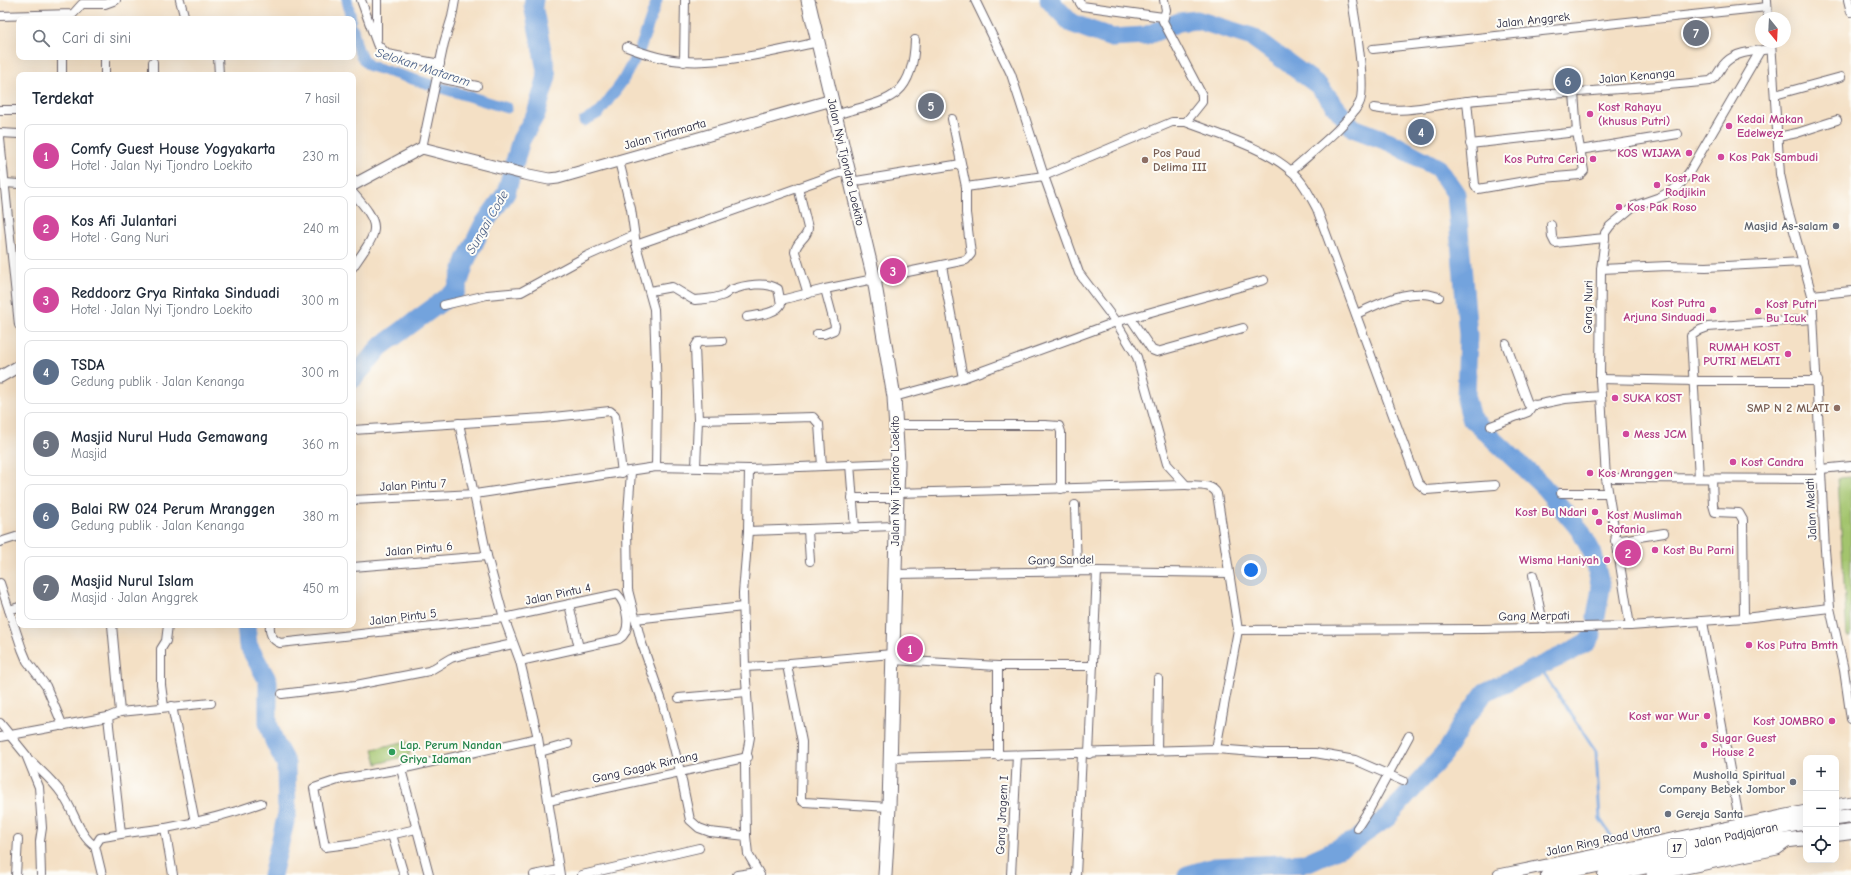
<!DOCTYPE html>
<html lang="id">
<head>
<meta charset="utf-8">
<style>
	:root { --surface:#fff; --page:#f6f6f7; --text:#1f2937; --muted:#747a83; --line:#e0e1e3; --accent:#b5179e }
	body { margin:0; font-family:"Comic Neue",sans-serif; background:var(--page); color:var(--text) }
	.controls { position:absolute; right:12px; bottom:12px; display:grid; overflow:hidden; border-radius:8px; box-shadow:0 4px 16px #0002 }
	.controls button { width:36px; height:36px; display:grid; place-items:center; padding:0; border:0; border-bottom:1px solid var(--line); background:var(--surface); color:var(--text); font:20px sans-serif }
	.compass { position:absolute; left:1755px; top:12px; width:36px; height:36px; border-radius:50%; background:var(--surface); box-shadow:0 4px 16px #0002; rotate:162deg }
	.you { position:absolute; left:1251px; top:570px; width:14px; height:14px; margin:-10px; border:3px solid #fff; border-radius:50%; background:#1a73e8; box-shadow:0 0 0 6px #1a73e833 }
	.badge { display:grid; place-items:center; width:26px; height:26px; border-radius:50%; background:var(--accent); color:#fff; font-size:13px; font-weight:700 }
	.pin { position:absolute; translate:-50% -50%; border:2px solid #fff; box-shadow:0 1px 4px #0006 }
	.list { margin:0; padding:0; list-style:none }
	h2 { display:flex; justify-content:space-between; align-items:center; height:52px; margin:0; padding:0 16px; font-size:17px }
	h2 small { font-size:13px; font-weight:400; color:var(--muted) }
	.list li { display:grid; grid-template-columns:26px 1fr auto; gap:12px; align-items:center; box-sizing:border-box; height:64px; margin:0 8px 8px; padding:0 8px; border:1px solid var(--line); border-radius:8px }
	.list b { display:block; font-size:15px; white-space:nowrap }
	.list p { margin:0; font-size:13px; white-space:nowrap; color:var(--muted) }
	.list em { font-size:13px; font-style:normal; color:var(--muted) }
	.icon { flex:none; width:22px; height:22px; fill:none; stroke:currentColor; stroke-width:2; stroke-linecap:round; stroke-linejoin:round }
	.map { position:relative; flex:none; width:1851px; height:875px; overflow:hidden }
	.search { position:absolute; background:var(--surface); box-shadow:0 4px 16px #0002; left:16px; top:16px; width:340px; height:44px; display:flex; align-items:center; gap:10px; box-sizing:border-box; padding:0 14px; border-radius:8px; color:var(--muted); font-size:15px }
	.panel { position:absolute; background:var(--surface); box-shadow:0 4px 16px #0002; left:16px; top:72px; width:340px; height:556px; border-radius:8px }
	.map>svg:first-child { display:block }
	.green { fill:#a3c46d; stroke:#627354 }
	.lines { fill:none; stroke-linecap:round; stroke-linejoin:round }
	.stream { stroke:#73a3dd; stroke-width:3 }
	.canal { stroke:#73a3dd; stroke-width:11 }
	.river { stroke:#73a3dd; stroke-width:19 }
	.minor-casing { stroke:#6c646b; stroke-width:10 }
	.tertiary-casing { stroke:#6c646b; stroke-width:13 }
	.primary-casing { stroke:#6c646b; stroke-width:15 }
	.trunk-casing { stroke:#6c646b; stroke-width:16 }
	.minor { stroke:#fff; stroke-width:8 }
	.tertiary { stroke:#fff; stroke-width:11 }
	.primary { stroke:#fff; stroke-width:13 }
	.trunk { stroke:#fff; stroke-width:14 }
	.hotel-dot { fill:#d1479c; stroke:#fdfcf7; stroke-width:1.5 }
	.education-dot { fill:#8d6e63; stroke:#fdfcf7; stroke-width:1.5 }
	.worship-dot { fill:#6b7280; stroke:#fdfcf7; stroke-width:1.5 }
	.leisure-dot { fill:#2e9e5b; stroke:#fdfcf7; stroke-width:1.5 }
	.labels { text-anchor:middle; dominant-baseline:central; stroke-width:4; stroke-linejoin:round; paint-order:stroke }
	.shield { fill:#fdfcf7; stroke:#646373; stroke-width:1 }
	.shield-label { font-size:11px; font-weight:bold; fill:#22223b }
	.street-label { font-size:12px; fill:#22223b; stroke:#fdfcf7 }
	.hotel-label { font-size:12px; font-weight:bold; fill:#b23c85; stroke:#fdfcf7; text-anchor:start }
	.education-label { font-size:12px; font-weight:bold; fill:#785e54; stroke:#fdfcf7; text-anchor:start }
	.worship-label { font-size:12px; font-weight:bold; fill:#5b616d; stroke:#fdfcf7; text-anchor:end }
	.leisure-label { font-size:12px; font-weight:bold; fill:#27864d; stroke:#fdfcf7; text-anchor:start }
	.water-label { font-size:13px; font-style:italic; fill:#465c84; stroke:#fdfcf7 }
</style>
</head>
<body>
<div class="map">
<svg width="1851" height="875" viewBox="0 0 1851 875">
	<rect width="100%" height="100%" fill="#fdfcf7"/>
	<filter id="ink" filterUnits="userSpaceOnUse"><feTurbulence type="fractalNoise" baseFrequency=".025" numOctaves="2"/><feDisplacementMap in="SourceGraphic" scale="8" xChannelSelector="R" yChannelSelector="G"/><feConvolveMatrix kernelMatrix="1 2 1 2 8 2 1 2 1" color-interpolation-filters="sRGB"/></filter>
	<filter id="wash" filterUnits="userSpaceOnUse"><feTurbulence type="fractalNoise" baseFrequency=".012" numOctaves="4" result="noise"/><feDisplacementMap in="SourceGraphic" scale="16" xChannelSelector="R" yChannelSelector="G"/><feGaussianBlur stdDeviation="0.9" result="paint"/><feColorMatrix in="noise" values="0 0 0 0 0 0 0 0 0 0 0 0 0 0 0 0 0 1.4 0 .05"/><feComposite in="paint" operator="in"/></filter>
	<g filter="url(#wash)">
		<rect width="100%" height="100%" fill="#f4e0c5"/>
		<!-- green -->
		<g class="green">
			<polygon points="1851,477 1851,637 1847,637 1838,478"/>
			<polygon points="407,741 410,755 377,764 373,749"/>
		</g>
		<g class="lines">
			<!-- stream -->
			<polyline class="stream" points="1539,667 1596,751 1600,819 1614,840"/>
			<!-- canal -->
			<g class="canal">
				<polyline points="347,0 351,19"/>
				<path d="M353,29C356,44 358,57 370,66L507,108"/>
				<polyline points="584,121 599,113 622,82 640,49 657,0"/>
			</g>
			<!-- river -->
			<g class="river">
				<polyline points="1049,0 1071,23 1112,38 1145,36 1179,22 1197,20 1252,37 1318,85 1353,128 1390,142 1438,168 1456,194 1468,335 1466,399 1471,418 1543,486 1580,530 1593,554 1601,588 1596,617"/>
				<polyline points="353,379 380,347 456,291 466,260 483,225 506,193 521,140 536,114 547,76 533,5 534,0"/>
				<polyline points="246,625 248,645 268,681 268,723 274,741 286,764 287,814 272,875"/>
				<polyline points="1187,875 1214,867 1306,863 1354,841 1387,818 1444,754 1463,722 1485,692 1568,653 1587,642 1592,635"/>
			</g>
		</g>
	</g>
	<g filter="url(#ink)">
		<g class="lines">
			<!-- minor casing -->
			<g class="minor-casing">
				<g id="minor">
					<polyline points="180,0 185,19"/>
					<polyline points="361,0 377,44 387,54 440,64"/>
					<path d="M975,0L1011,74L1044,176L1079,273L1116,322L1137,357L1167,464L1186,485C1196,486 1212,483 1217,494L1238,630L1216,749"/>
					<polyline points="1078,0 1082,6 1163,17"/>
					<polyline points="1164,0 1166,10 1163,21 1202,95 1202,102 1186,122"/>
					<polyline points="1767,0 1768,18"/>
					<polyline points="1848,0 1851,12"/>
					<polyline points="0,16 73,14 82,4 105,4 116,0"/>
					<polyline points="377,39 377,0"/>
					<polyline points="1771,42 1780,174 1787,206 1812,295 1825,550 1830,608 1844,670 1851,719"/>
					<path d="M627,47C645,54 664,60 683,61C725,64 777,51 818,42"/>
					<polyline points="1373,49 1767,7"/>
					<polyline points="105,57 105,75"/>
					<polyline points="218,57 219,75"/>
					<polyline points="684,62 685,0"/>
					<polyline points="62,75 62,57"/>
					<polyline points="153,75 153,62"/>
					<polyline points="437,75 444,79 477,86"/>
					<polyline points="1775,95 1841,77"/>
					<polyline points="1467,101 1475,185 1478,189 1543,178 1580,175 1584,171 1577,132 1574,93"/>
					<path d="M1374,108C1404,114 1437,104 1468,101C1548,93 1629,90 1710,81C1719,76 1719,68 1726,62C1737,51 1757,51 1771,49"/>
					<polyline points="0,110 19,110"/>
					<path d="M835,115C885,100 913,102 915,40"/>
					<polyline points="0,133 19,134"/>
					<polyline points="1778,137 1797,133 1837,120"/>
					<polyline points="0,139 19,325"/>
					<polyline points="1470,144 1577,132"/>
					<polyline points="422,148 444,43 452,17 455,0"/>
					<polyline points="1580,150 1678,134"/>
					<polyline points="619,161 631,209 636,245 654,309 657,393 656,467"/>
					<path d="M1291,171C1311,153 1346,126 1359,104C1367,92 1355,17 1352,0"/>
					<polyline points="850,182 961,164"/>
					<polyline points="5,183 19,184"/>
					<path d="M798,187L808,228C808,238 796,241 795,252L808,294"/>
					<path d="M966,187L1044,176L1172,122H1186C1219,135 1264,147 1291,171C1303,181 1310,196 1317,209L1418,483L1426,490L1495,485"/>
					<path d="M353,193C384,228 378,230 353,267"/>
					<polyline points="1551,225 1552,237 1555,243 1605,238"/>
					<polyline points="636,245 848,170"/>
					<polyline points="942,266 963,378"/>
					<polyline points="1601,269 1668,266 1706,267 1803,262"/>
					<path d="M650,291L672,287L692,299L695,300C704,299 715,299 724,295C727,294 728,291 731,290C744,285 766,281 778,289L781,304C776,314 758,315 747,317"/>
					<polyline points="1812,295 1851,291"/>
					<polyline points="781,300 825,289"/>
					<polyline points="444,305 487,295 521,292 587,256 634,235"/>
					<path d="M1356,314C1384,302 1408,287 1439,297"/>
					<polyline points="1131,319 1152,350 1157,352 1243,328"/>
					<polyline points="817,334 824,334 834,330 835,326 825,289 966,260 971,254 966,213 966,187 952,119"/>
					<polyline points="1506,344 1528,404 1536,405 1565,399 1601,396"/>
					<polyline points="1600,379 1695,381 1818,381"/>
					<polyline points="894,397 963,378 1116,322 1264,280"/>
					<polyline points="698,420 695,347 698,342 722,341"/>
					<polyline points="459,423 487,556 504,618 520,661 538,738 560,875"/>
					<polyline points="897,425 1045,425 1059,426 1061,432 1061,489"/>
					<polyline points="1491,426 1528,412 1532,406"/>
					<polyline points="353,430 544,418 610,411 615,415 622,473"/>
					<polyline points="850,464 855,528"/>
					<polyline points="696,467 698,420 813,417 819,424 822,466"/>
					<polyline points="749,469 748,531 743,593 745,667 750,737 745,764 746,836 748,854 760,875"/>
					<polyline points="1821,469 1851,466"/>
					<polyline points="631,472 627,527 628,590 641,641 662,701 680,771 690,820 699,828 710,832 746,836"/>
					<polyline points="1606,478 1821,479"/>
					<polyline points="1699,478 1691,336 1700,330 1708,327 1813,319"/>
					<polyline points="1712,479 1713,505 1715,512 1739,513 1743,520 1744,618"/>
					<polyline points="897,493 1186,485"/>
					<polyline points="1561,493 1608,493"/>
					<polyline points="852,498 897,498"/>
					<polyline points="353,500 475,494 656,467 749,469 898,463"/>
					<polyline points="1075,505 1077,572"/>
					<polyline points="808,530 810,561"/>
					<polyline points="748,531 895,526"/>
					<polyline points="1615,541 1664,533"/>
					<polyline points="0,542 19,536"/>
					<polyline points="353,567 487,556"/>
					<polyline points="895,574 1097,571 1228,573"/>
					<polyline points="1533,575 1544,628"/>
					<polyline points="0,583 22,649 27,661 46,686 63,726"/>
					<polyline points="569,604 579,648"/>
					<polyline points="9,610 19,607"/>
					<polyline points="635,619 743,607"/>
					<polyline points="1703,622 1741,830"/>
					<polyline points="112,625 120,712 108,717 121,833"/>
					<path d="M270,625C269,633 272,640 280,643L504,618L617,594C627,604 633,631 619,639L520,661"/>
					<polyline points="1630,626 1606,478 1600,379 1601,269 1605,238 1605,233 1610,226 1634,206 1660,197 1679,186 1690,171 1760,51"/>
					<polyline points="1238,630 1482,629 1630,626 1744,618 1830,608"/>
					<polyline points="892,660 998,666"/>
					<polyline points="787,665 802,742 801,800 804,802 889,807"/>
					<polyline points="745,667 787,665 790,663 892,654"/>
					<polyline points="282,694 356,685 429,671 451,658 462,655 513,644"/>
					<polyline points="679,698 747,692"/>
					<polyline points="172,706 195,822"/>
					<polyline points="164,707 161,685 161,649 166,641 168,625"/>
					<polyline points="120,712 211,703"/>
					<polyline points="0,723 26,755 39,787 42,828 40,841 41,875"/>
					<polyline points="0,737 108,717"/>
					<polyline points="1157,751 1158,679"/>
					<polyline points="540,752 568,744"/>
					<polyline points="1089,754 1097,571"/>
					<polyline points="998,756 998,666 1093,666"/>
					<polyline points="890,758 1216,749 1267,753 1315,753 1355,760 1403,781"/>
					<path d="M32,762C42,772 54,782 62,794C74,810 79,836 95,846"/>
					<polyline points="401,769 429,875"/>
					<polyline points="548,801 748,757"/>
					<polyline points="165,828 173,875"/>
					<polyline points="1357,828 1370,808 1409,736"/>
					<polyline points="416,829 356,843 325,847 314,788 341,779 401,769 538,738"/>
					<polyline points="392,835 404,875"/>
					<polyline points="16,875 18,839"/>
					<path d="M102,875L95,846L100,838C122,833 144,831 166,828C199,822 230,814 261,803"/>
					<polyline points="534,875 559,870"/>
					<polyline points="582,875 699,848"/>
					<polyline points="737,875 758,872"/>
					<polyline points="1011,875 1017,755"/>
					<polyline points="1076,875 1082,754"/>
				</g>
			</g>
			<!-- tertiary casing -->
			<g class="tertiary-casing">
				<g id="tertiary">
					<polyline points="353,185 422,148 524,174 549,179 558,178 832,100"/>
					<polyline points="0,377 19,366"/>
					<polyline points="1836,805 1851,802"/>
					<polyline points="1499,875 1806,811"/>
					<polyline points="1652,875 1777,849 1789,840"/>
				</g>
			</g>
			<!-- primary casing -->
			<g class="primary-casing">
				<polyline id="primary" points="808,0 874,279 894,397 898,463 897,493 889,807 885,875"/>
			</g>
			<!-- trunk casing -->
			<g class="trunk-casing">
				<g id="trunk">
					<polyline points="1836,818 1851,816"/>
					<polyline points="1836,834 1851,832"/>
					<polyline points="1548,875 1806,822"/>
					<polyline points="1605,875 1742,846 1806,838"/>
				</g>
			</g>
			<!-- minor -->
			<use href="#minor" class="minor"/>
			<!-- tertiary -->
			<use href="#tertiary" class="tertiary"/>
			<!-- primary -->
			<use href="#primary" class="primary"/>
			<!-- trunk -->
			<use href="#trunk" class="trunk"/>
		</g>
	</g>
	<!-- markers -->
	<g class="hotel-dot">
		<circle cx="1590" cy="114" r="4"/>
		<circle cx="1729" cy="126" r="4"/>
		<circle cx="1689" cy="153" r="4"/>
		<circle cx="1721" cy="157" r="4"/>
		<circle cx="1593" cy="159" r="4"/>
		<circle cx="1657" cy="185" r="4"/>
		<circle cx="1619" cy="207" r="4"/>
		<circle cx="1713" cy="310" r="4"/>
		<circle cx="1758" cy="311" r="4"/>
		<circle cx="1788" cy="354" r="4"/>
		<circle cx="1615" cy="398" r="4"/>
		<circle cx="1626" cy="434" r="4"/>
		<circle cx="1733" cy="462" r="4"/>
		<circle cx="1590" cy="473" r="4"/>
		<circle cx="1595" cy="512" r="4"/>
		<circle cx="1599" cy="522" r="4"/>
		<circle cx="1655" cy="550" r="4"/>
		<circle cx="1607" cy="560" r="4"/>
		<circle cx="1749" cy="645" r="4"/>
		<circle cx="1707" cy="716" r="4"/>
		<circle cx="1832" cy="721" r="4"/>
		<circle cx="1704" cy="745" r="4"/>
	</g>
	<g class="education-dot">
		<circle cx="1145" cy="160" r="4"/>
		<circle cx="1837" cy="408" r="4"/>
	</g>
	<g class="worship-dot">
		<circle cx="1836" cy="226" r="4"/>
		<circle cx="1793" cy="782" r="4"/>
		<circle cx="1668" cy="814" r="4"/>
	</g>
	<circle class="leisure-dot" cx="392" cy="752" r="4"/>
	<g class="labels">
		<!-- shield labels -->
		<rect class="shield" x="1668" y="839" width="18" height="18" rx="3"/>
		<g class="shield-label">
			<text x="1677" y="848">17</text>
		</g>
		<!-- street labels -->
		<g class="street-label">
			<text transform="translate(1533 20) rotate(-6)">Jalan Anggrek</text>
			<text transform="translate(1637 76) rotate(-5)">Jalan Kenanga</text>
			<text transform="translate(665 134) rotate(-16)">Jalan Tirtamarta</text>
			<text transform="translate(846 162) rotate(77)">Jalan Nyi Tjondro Loekito</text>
			<text transform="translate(1588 307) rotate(-89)">Gang Nuri</text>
			<text transform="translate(895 481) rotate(-90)">Jalan Nyi Tjondro Loekito</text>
			<text transform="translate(413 485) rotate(-3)">Jalan Pintu 7</text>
			<text transform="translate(1811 509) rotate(-93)">Jalan Melati</text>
			<text transform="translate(419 549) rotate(-5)">Jalan Pintu 6</text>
			<text transform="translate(1061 560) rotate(-1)">Gang Sandel</text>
			<text transform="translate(558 594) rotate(-12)">Jalan Pintu 4</text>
			<text transform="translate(1534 616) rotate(-1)">Gang Merpati</text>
			<text transform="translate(403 617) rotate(-7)">Jalan Pintu 5</text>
			<text transform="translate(645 767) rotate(-13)">Gang Gagak Rimang</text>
			<text transform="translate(1002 815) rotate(-87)">Gang Jragem I</text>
			<text transform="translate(1736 835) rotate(-12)">Jalan Padjajaran</text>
			<text transform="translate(1603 840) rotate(-12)">Jalan Ring Road Utara</text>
		</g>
		<!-- hotel labels -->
		<g class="hotel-label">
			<text x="1598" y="107">Kost Rahayu<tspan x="1598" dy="14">(khusus Putri)</tspan></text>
			<text x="1737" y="119">Kedai Makan<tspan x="1737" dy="14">Edelweyz</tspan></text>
			<text x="1681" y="153" text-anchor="end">KOS WIJAYA</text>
			<text x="1729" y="157">Kos Pak Sambudi</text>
			<text x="1585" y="159" text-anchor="end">Kos Putra Ceria</text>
			<text x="1665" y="178">Kost Pak<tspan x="1665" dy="14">Rodjikin</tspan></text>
			<text x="1627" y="207">Kos Pak Roso</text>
			<text x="1705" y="303" text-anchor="end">Kost Putra<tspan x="1705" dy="14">Arjuna Sinduadi</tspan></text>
			<text x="1766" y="304">Kost Putri<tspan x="1766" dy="14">Bu Icuk</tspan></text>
			<text x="1780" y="347" text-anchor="end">RUMAH KOST<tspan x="1780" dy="14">PUTRI MELATI</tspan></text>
			<text x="1623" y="398">SUKA KOST</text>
			<text x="1634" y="434">Mess JCM</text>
			<text x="1741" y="462">Kost Candra</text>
			<text x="1598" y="473">Kos Mranggen</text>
			<text x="1587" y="512" text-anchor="end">Kost Bu Ndari</text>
			<text x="1607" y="515">Kost Muslimah<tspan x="1607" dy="14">Rafania</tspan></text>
			<text x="1663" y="550">Kost Bu Parni</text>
			<text x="1599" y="560" text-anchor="end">Wisma Haniyah</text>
			<text x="1757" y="645">Kos Putra Bmth</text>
			<text x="1699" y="716" text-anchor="end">Kost war Wur</text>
			<text x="1824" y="721" text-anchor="end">Kost JOMBRO</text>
			<text x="1712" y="738">Sugar Guest<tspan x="1712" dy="14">House 2</tspan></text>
		</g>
		<!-- education labels -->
		<g class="education-label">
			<text x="1153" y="153">Pos Paud<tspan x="1153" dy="14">Delima III</tspan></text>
			<text x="1829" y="408" text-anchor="end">SMP N 2 MLATI</text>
		</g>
		<!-- worship labels -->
		<g class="worship-label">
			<text x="1828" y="226">Masjid As-salam</text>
			<text x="1785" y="775">Musholla Spiritual<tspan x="1785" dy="14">Company Bebek Jombor</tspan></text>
			<text x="1676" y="814" text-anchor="start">Gereja Santa</text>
		</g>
		<!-- leisure labels -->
		<g class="leisure-label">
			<text x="400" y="745">Lap. Perum Nandan<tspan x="400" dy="14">Griya Idaman</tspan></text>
		</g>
		<!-- water labels -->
		<g class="water-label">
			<text transform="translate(423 67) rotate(18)">Selokan Mataram</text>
			<text transform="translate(487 222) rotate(-60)">Sungai Code</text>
		</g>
	</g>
</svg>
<div class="controls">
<button>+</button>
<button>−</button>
<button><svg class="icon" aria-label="locate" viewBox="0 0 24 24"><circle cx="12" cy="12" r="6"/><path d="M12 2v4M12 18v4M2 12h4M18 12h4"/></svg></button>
</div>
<svg class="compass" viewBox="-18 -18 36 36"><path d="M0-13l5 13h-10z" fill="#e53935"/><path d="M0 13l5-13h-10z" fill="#747a83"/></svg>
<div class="you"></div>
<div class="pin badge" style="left:910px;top:649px;background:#d1479c">1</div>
<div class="pin badge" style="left:1628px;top:553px;background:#d1479c">2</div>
<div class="pin badge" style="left:893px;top:271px;background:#d1479c">3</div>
<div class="pin badge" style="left:1421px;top:132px;background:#5c6f8a">4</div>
<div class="pin badge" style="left:931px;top:106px;background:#6b7280">5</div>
<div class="pin badge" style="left:1568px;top:81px;background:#5c6f8a">6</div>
<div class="pin badge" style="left:1696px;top:33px;background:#6b7280">7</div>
<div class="search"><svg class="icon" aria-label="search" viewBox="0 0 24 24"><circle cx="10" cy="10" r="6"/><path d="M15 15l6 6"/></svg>Cari di sini</div>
<section class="panel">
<h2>Terdekat<small>7 hasil</small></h2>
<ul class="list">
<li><span class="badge" style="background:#d1479c">1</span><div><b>Comfy Guest House Yogyakarta</b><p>Hotel · Jalan Nyi Tjondro Loekito</p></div><em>230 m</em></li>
<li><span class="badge" style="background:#d1479c">2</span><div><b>Kos Afi Julantari</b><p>Hotel · Gang Nuri</p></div><em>240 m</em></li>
<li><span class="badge" style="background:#d1479c">3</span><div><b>Reddoorz Grya Rintaka Sinduadi</b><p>Hotel · Jalan Nyi Tjondro Loekito</p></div><em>300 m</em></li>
<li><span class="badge" style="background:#5c6f8a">4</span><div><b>TSDA</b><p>Gedung publik · Jalan Kenanga</p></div><em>300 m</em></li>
<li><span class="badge" style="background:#6b7280">5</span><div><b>Masjid Nurul Huda Gemawang</b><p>Masjid</p></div><em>360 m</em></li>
<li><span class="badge" style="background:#5c6f8a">6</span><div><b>Balai RW 024 Perum Mranggen</b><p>Gedung publik · Jalan Kenanga</p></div><em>380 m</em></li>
<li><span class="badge" style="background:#6b7280">7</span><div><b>Masjid Nurul Islam</b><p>Masjid · Jalan Anggrek</p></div><em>450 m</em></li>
</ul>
</section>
</div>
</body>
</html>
